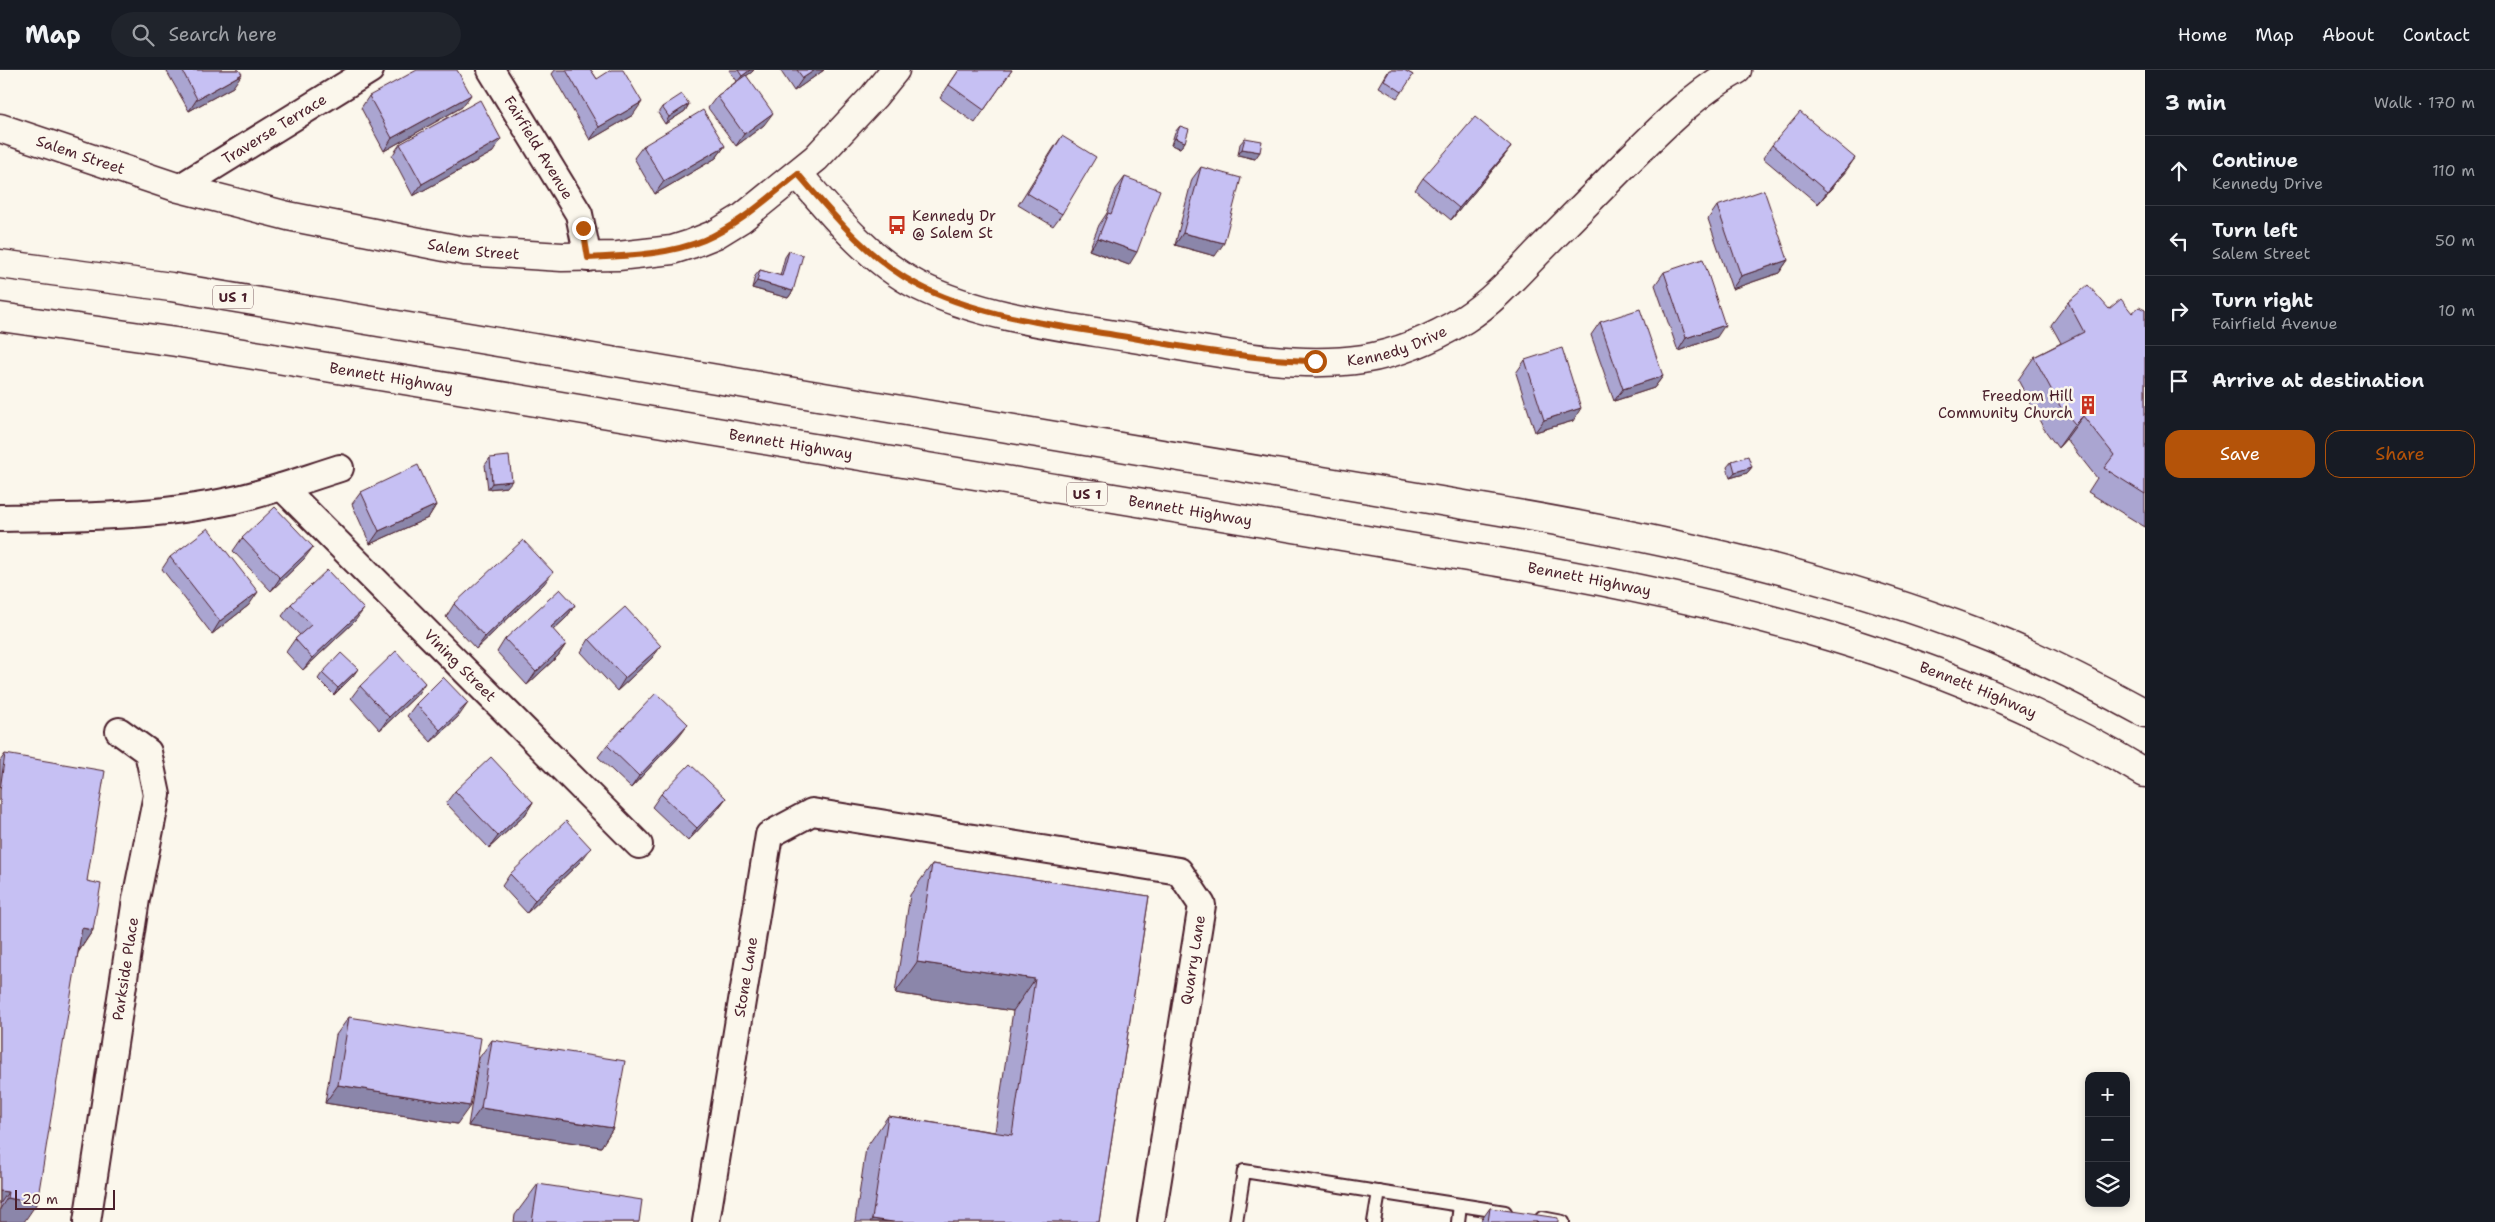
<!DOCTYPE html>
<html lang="en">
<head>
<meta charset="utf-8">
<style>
	:root { --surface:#171b24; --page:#20242c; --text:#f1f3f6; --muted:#9ea1a6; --line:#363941; --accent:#b45309 }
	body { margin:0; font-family:"Shantell Sans",sans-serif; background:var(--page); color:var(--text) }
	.controls { position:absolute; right:15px; bottom:15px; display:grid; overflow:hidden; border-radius:10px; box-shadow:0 2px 8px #0003 }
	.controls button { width:45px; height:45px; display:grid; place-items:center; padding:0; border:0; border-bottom:1px solid var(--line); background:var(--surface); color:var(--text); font:25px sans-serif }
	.scale { position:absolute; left:15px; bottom:12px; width:100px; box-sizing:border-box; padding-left:5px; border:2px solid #4a1f2b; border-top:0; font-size:14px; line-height:18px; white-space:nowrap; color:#4a1f2b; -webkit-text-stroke:4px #fbf7ec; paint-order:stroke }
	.stop { position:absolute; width:15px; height:15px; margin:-11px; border:4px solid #b45309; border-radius:50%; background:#fff }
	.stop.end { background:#b45309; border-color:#fff; box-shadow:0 1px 5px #0008 }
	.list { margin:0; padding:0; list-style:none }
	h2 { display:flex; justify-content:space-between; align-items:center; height:65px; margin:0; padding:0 20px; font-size:21px }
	h2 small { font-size:16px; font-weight:400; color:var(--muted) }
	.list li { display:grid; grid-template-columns:32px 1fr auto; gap:15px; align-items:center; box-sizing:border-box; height:70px; padding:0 20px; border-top:1px solid var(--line) }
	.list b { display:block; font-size:19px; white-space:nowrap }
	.list p { margin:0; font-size:16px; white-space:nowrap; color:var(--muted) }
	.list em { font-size:16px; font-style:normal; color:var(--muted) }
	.actions { display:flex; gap:10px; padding:15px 20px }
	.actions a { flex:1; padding:11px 0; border:1px solid var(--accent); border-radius:15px; text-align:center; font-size:18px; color:var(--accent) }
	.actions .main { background:var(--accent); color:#fff }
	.icon { flex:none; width:28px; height:28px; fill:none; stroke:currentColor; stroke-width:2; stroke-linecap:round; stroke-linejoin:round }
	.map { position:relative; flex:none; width:2145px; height:1152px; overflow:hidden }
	header { display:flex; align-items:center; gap:30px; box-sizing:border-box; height:70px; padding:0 25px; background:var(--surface); border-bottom:1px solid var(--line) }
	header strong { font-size:24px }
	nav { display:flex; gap:28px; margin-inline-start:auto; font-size:18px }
	.search { width:350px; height:45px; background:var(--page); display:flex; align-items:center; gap:12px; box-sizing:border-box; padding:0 18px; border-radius:28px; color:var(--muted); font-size:19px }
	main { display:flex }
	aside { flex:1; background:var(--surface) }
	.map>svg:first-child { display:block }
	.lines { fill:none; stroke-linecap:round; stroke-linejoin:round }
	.service-casing { stroke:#4a1f2b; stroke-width:16 }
	.minor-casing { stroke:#4a1f2b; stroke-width:30 }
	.tertiary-casing { stroke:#4a1f2b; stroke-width:31 }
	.motorway-casing { stroke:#4a1f2b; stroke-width:31 }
	.service { stroke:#fbf7ec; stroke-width:12 }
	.minor { stroke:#fbf7ec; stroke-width:26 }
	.tertiary { stroke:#fbf7ec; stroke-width:28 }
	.motorway { stroke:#fbf7ec; stroke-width:28 }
	.wall { fill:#aaa5d1; stroke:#4a1f2b }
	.shaded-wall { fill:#8b86aa; stroke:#4a1f2b }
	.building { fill:#c6c0f3; stroke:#4a1f2b }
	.route { stroke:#b45309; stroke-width:6 }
	.labels { text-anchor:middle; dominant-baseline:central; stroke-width:5; stroke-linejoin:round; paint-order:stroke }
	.shield { fill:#fbf7ec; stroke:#7f6065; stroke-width:1 }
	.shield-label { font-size:14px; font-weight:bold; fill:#4a1f2b }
	.street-label { font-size:15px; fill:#4a1f2b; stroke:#fbf7ec }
	.poi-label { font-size:15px; fill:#4a1f2b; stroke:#fbf7ec; text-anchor:start }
</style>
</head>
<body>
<header>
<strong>Map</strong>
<div class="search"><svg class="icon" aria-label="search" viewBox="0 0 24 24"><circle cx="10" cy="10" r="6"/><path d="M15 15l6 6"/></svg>Search here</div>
<nav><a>Home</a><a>Map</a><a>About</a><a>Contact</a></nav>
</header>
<main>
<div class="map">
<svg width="2145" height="1152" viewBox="0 0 2145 1152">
	<rect width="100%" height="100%" fill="#fbf7ec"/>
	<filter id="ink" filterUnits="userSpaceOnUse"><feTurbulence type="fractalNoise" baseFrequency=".02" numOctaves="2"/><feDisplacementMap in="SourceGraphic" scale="10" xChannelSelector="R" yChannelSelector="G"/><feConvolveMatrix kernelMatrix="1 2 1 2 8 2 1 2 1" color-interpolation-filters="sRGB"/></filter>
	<g filter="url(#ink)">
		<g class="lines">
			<!-- service casing -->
			<g class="service-casing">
				<g id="service">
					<polyline points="1542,1148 1563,1152"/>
					<polyline points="1236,1152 1244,1101 1505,1142"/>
					<polyline points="1374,1152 1379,1122"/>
					<polyline points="1458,1152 1460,1135"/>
				</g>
			</g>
			<!-- minor casing -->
			<g class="minor-casing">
				<g id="minor">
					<path id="s1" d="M491,0L579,144L588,188"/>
					<path id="s2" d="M179,118L370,0"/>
					<path id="s3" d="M282,417L639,775"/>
					<path d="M0,448C78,447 157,447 234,430C270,422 305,409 340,398"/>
					<path id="s4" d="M87,1152L136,829L157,725L148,682L119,661"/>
					<path id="s5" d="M706,1152L769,765L812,742L1179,801L1202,835L1151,1152"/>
				</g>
			</g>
			<!-- tertiary casing -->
			<g class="tertiary-casing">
				<g id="tertiary">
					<path id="s6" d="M0,58L179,118L288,146L465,181L562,187L618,186L672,180L691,174L716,164L742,148L816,88L874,26L895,0"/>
					<path id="s7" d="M798,104C833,145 870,191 919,216C984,248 1062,256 1133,268C1207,280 1288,300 1363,289C1399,283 1434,268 1465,249C1493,231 1515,206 1538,182C1568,152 1597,122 1627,92C1660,59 1695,23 1737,0"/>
				</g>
			</g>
			<!-- motorway casing -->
			<g class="motorway-casing">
				<g id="motorway">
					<path d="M0,194L171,217L1506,442C1668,470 1828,505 1981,564C2038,586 2092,614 2145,643"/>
					<path id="s8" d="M0,247L176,272L1498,492C1722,531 1949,583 2145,703"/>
				</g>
			</g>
			<!-- service -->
			<use href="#service" class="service"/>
			<!-- minor -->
			<use href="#minor" class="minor"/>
			<!-- tertiary -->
			<use href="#tertiary" class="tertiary"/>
			<!-- motorway -->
			<use href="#motorway" class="motorway"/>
		</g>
		<!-- wall -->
		<g class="wall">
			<polygon points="166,0 239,0 233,17 189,41"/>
			<polygon points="555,0 591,0 597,9 633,45 590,70 552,4"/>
			<polygon points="729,0 754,0 752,2 746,6 764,55 736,76 708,38 717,26 737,11"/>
			<polygon points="780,0 824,0 794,21"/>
			<polygon points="959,0 1012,0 975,53 940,28"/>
			<polygon points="1389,0 1404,0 1413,5 1397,28 1379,17"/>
			<polygon points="369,26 462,37 384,81 361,38"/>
			<polygon points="689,34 685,41 665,54 658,43 662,37"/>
			<polygon points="1180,56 1185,72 1180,78 1171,75 1175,62"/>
			<polygon points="1062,66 1062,144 1053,156 1018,135 1053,79"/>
			<polygon points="1245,68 1255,89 1238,85 1240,74"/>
			<polygon points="400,74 493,82 413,126 392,86"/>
			<polygon points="1772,75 1846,101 1818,134 1763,88"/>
			<polygon points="643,76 725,76 716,88 655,124 634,88"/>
			<polygon points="1511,77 1502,89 1451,150 1415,120 1423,108"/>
			<polygon points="1201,97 1215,186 1175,175 1192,109"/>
			<polygon points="1125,107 1129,195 1089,180 1099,155 1107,143 1116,119"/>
			<polygon points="1717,136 1788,190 1779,203 1732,219 1708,149"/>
			<polygon points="789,181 793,221 788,228 752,218 755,206 760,200 780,206 785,187"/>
			<polygon points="1664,202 1717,267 1678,281 1655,215"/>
			<polygon points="2068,232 2132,243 2145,240 2145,457 2088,422 2097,408 2066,369 2058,378 2044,359 2018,310 2034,287 2061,273 2051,255"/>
			<polygon points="1600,252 1663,306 1654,318 1614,331 1591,265"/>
			<polygon points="1525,290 1573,351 1535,362 1516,303"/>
			<polygon points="490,388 507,417 488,419 485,395"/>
			<polygon points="1732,391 1752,397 1747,403 1730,408 1727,397"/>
			<polygon points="361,422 436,435 428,448 370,474 352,434"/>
			<polygon points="242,468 304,489 271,521 233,481"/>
			<polygon points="170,487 249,535 212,564 162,499"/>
			<polygon points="544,514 476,579 446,547 454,534"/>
			<polygon points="291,534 355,551 303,600 286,582 295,569 300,565 282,546"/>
			<polygon points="575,535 566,548 553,560 566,574 558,586 527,615 497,582 505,569"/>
			<polygon points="589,569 661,576 652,588 617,621 581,582"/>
			<polygon points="322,603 353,606 334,625 318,609"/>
			<polygon points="360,616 417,625 380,660 351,628"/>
			<polygon points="416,634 459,646 431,672 407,646"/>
			<polygon points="679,666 631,718 598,687 607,675"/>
			<polygon points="5,684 87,811 93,860 78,883 24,1152 0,1152 0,691"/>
			<polygon points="455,721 533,732 525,745 489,778 446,733"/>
			<polygon points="661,724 726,728 717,740 688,771 652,737"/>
			<polygon points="582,790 527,843 502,816 510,804"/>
			<polygon points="932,794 1149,826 1099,1152 855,1152 866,1078 888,1046 995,1062 1013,941 895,923 910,825"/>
			<polygon points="349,947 457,1054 325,1033 336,965"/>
			<polygon points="492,970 613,1058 601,1077 468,1056 479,988"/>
			<polygon points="538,1114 639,1152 514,1152 515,1145"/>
			<polygon points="1490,1138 1558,1152 1480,1152"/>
		</g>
		<!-- shaded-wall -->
		<g class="shaded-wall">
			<polygon points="750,0 754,0 752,2 737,12 742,6"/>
			<polygon points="815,0 824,0 794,21 803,8"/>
			<polygon points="242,4 233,17 189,41 197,29"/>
			<polygon points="471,25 462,37 384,81 392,68"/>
			<polygon points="642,32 633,45 590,70 599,57"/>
			<polygon points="689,34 685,41 665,54 669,47"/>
			<polygon points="773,43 764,55 736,76 744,64"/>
			<polygon points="1175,68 1185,72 1180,78 1171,75"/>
			<polygon points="501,69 493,82 413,126 422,114"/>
			<polygon points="725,76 716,88 655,124 664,111"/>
			<polygon points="1511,77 1502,89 1451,150 1459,138"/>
			<polygon points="1242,79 1260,82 1255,89 1238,85"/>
			<polygon points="1855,88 1846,101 1818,134 1827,122"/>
			<polygon points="1183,163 1224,173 1215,186 1175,175"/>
			<polygon points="1098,168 1137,182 1129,195 1089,180"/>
			<polygon points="1788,190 1779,203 1732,219 1741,206"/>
			<polygon points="757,211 793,221 788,228 752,218"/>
			<polygon points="1725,255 1717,267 1678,281 1686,268"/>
			<polygon points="1663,306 1654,318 1614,331 1623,319"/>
			<polygon points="1581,338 1573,351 1535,362 1544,350"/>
			<polygon points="2083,346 2066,369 2058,378 2075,354"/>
			<polygon points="1752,397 1747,403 1730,408 1735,402"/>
			<polygon points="512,411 507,417 488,419 492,413"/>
			<polygon points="436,435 428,448 370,474 379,461"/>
			<polygon points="313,477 304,489 271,521 280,508"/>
			<polygon points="553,502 544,514 476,579 485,567"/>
			<polygon points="258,522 249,535 212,564 220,551"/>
			<polygon points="575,535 566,548 542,570 551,557"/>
			<polygon points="364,539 355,551 303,600 312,588"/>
			<polygon points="566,574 558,586 527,615 536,602"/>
			<polygon points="661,576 652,588 617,621 625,608"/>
			<polygon points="358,599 353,606 334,625 338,618"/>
			<polygon points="425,613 417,625 380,660 389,647"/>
			<polygon points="468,633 459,646 431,672 440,660"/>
			<polygon points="688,654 679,666 631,718 639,706"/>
			<polygon points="726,728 717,740 688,771 697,758"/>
			<polygon points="533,732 525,745 489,778 498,766"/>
			<polygon points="591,778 582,790 527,843 535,830"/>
			<polygon points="82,858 93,860 71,892"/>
			<polygon points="917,892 1035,909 1013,941 895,923"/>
			<polygon points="338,1015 470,1036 457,1054 325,1033"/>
			<polygon points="481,1038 613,1058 601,1077 468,1056"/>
			<polygon points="0,1121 8,1122 0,1134"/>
			<polygon points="7,1128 37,1133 24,1152 0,1152 0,1139"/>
			<polygon points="872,1149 893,1152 870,1152"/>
		</g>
		<!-- building -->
		<g class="building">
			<polygon points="182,0 239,0 242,4 197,29"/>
			<polygon points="417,0 457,0 471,25 392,68 369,26"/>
			<polygon points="566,0 591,0 597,9 611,0 623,0 642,32 599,57"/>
			<polygon points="738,0 750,0 742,6"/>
			<polygon points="797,0 815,0 803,8"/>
			<polygon points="959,0 1012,0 984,40 949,15"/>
			<polygon points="1390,0 1404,0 1413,5 1402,22 1384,10"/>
			<polygon points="746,5 773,43 744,64 717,26"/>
			<polygon points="682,24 689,34 669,47 662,37"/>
			<polygon points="480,30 501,69 422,114 400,74"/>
			<polygon points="703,40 725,76 664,111 643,76"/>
			<polygon points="1800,42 1855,88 1827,122 1772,75"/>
			<polygon points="1475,47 1511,77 1459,138 1423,108"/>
			<polygon points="1180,56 1189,59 1185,72 1175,68"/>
			<polygon points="1062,66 1096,87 1062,144 1027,123"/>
			<polygon points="1245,68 1262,71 1260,82 1242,79"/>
			<polygon points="1201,97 1241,108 1224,173 1183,163"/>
			<polygon points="1125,107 1160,120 1137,182 1098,168 1108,143 1111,144"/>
			<polygon points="1764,120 1788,190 1741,206 1717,136"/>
			<polygon points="789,181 803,185 793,221 757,211 760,200 782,206"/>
			<polygon points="1703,189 1725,255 1686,268 1664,202"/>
			<polygon points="2088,215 2109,239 2121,229 2132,243 2139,237 2145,240 2145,424 2104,398 2114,385 2083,346 2075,354 2060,336 2034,287 2084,262 2068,232"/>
			<polygon points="1640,239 1663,306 1623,319 1600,252"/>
			<polygon points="1562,278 1581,338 1544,350 1525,290"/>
			<polygon points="509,386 512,411 492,413 490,388"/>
			<polygon points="1748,386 1752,397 1735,402 1732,391"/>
			<polygon points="418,395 436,435 379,461 361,422"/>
			<polygon points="275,437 313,477 280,508 242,468"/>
			<polygon points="208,458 258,522 220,551 170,487"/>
			<polygon points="523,470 553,502 485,567 454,534"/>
			<polygon points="327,500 364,539 312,588 295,569 311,555 291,534"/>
			<polygon points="560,519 575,535 551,557 566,574 536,602 505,569"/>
			<polygon points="625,537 661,576 625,608 589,569"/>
			<polygon points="396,581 425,613 389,647 360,616"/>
			<polygon points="341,583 358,599 338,618 322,603"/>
			<polygon points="443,607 468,633 440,660 416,634"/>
			<polygon points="656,623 688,654 639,706 607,675"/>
			<polygon points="5,684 105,701 87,811 101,814 93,860 82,858 37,1133 7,1128 8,1122 0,1121 0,720"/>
			<polygon points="491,687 533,732 498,766 455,721"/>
			<polygon points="690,694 726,728 697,758 661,724"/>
			<polygon points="566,751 591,778 535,830 510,804"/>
			<polygon points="932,794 1149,826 1099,1152 893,1152 872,1149 888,1046 1012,1065 1035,909 917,892"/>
			<polygon points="349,947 481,968 470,1036 338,1015"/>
			<polygon points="492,970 625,991 613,1058 481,1038"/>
			<polygon points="538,1114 642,1130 639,1152 532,1152"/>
			<polygon points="1490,1138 1558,1148 1558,1152 1488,1152"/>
		</g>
	</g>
	<g class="lines" filter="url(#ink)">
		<!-- route -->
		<path class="route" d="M583,158L588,188C626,186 668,185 704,170C739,155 769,127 798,104C833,145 869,189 916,214C975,246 1055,255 1121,266C1185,277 1250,290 1315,291"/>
	</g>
	<!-- icons -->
	<defs>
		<g id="bus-bare" transform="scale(1.5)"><path d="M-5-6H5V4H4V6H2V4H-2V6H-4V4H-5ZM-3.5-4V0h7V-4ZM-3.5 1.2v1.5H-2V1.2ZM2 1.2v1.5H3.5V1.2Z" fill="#c8321e" stroke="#fbf7ec" stroke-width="2.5" paint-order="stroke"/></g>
		<g id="building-bare" transform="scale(1.5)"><path d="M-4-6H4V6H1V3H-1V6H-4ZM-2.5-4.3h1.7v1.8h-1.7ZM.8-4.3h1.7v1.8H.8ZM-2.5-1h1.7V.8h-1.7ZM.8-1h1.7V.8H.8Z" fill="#c8321e" stroke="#fbf7ec" stroke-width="2.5" paint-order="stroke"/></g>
	</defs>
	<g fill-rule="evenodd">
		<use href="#bus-bare" x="897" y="155"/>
		<use href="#building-bare" x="2088" y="335"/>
	</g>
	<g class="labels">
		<!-- shield labels -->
		<g class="shield">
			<rect x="213" y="215.5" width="40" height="23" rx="4"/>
			<rect x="1067" y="412.5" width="40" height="23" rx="4"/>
		</g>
		<g class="shield-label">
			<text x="233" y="227">US 1</text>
			<text x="1087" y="424">US 1</text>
		</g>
		<!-- street labels -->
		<g class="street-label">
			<text stroke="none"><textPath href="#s2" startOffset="112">Traverse Terrace</textPath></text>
			<text stroke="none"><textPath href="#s1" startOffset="91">Fairfield Avenue</textPath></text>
			<text stroke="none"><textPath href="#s6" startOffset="85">Salem Street</textPath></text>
			<text stroke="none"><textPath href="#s6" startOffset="490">Salem Street</textPath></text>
			<text stroke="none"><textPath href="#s7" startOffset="655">Kennedy Drive</textPath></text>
			<text stroke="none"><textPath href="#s8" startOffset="396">Bennett Highway</textPath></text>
			<text stroke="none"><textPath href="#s8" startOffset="801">Bennett Highway</textPath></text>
			<text stroke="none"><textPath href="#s8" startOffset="1206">Bennett Highway</textPath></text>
			<text stroke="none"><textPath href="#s8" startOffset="1611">Bennett Highway</textPath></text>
			<text stroke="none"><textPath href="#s3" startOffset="252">Vining Street</textPath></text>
			<text stroke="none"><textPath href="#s8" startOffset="2016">Bennett Highway</textPath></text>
			<text transform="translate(1193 890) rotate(-81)">Quarry Lane</text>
			<text stroke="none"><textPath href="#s4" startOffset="256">Parkside Place</textPath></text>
			<text stroke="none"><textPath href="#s5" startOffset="248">Stone Lane</textPath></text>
		</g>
		<!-- poi labels -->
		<g class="poi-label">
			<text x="912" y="146">Kennedy Dr<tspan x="912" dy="17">@ Salem St</tspan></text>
			<text x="2073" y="326" text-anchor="end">Freedom Hill<tspan x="2073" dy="17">Community Church</tspan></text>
		</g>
	</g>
</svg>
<div class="controls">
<button>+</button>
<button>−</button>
<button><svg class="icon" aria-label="layers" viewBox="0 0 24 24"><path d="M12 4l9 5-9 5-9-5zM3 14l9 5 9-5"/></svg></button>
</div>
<div class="scale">20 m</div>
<div class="stop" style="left:1315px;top:291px"></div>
<div class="stop end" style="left:583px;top:158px"></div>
</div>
<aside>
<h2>3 min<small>Walk · 170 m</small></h2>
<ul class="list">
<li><svg class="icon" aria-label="ahead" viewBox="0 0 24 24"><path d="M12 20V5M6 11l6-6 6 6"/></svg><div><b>Continue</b><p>Kennedy Drive</p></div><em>110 m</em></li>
<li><svg class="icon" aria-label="left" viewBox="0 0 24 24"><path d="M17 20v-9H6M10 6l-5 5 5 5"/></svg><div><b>Turn left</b><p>Salem Street</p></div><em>50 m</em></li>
<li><svg class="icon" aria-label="right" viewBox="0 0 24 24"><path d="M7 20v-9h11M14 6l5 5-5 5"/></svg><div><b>Turn right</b><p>Fairfield Avenue</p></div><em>10 m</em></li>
<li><svg class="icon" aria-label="arrive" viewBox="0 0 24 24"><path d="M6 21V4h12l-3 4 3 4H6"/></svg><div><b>Arrive at destination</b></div></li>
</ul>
<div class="actions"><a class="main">Save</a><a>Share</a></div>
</aside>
</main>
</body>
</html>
